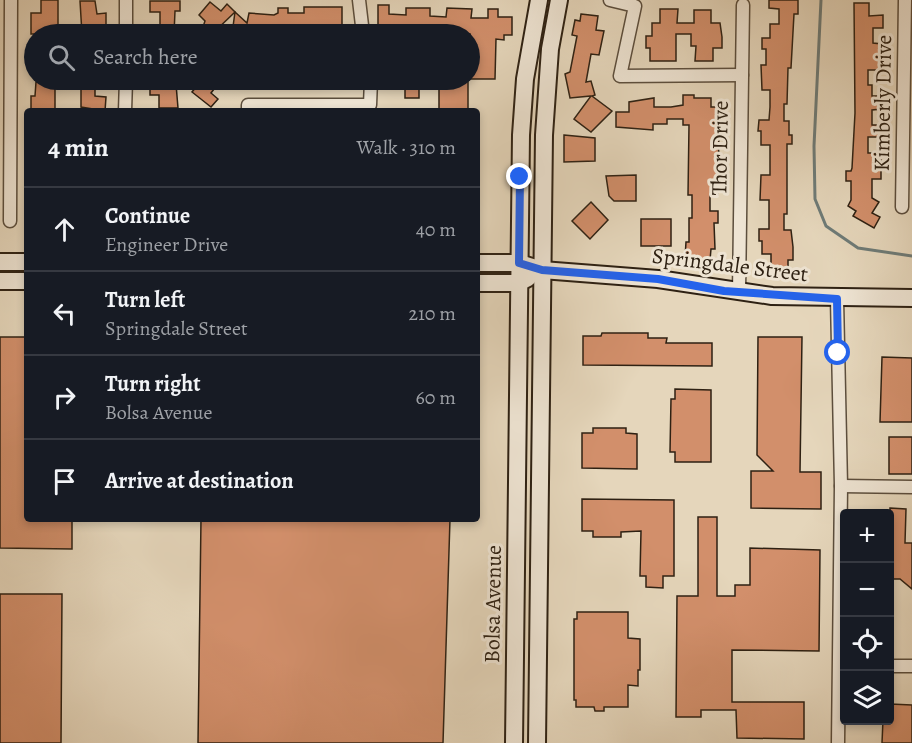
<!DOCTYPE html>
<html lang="en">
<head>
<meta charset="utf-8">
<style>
	:root { --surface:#171b24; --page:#20242c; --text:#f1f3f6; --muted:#9ea1a6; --line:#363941 }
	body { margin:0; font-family:Alegreya,serif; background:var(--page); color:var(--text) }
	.controls { position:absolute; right:18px; bottom:18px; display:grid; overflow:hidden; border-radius:6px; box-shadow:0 3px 9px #0003 }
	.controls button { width:54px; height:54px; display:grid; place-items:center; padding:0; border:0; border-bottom:2px solid var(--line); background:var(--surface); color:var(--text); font:30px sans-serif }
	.stop { position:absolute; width:18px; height:18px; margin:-14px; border:4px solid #2563eb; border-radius:50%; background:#fff }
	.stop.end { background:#2563eb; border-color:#fff; box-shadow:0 2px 6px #0008 }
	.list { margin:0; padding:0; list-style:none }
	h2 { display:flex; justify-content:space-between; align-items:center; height:78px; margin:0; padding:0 24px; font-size:26px }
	h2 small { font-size:20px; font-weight:400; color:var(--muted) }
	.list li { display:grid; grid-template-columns:39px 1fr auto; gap:18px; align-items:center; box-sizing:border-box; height:84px; padding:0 24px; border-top:2px solid var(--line) }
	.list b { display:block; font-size:22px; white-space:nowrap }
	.list p { margin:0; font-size:20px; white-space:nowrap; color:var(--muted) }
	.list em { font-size:20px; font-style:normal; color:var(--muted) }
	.icon { flex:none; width:33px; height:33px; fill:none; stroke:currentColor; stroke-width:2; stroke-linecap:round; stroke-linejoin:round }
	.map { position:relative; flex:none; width:912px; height:743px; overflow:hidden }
	.search { position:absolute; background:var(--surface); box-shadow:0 3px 9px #0003; left:24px; top:24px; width:456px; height:66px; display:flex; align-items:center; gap:15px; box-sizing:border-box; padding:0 21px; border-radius:33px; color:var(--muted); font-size:22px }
	.panel { position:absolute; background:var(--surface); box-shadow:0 3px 9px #0003; left:24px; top:108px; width:456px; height:414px; border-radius:6px }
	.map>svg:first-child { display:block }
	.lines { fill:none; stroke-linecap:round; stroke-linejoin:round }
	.stream { stroke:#6e7b77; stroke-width:3 }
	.building { fill:#d28f6b; stroke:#2e2113; stroke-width:1.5 }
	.minor-casing { stroke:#5c4e3d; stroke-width:15 }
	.secondary-casing { stroke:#2e2113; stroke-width:20 }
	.minor { stroke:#eee4d3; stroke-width:12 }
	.secondary { stroke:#eee4d3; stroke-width:16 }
	.route { stroke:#2563eb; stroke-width:8 }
	.labels { text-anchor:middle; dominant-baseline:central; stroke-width:6; stroke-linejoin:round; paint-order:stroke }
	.street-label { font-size:22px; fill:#2e2113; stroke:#eee4d3 }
</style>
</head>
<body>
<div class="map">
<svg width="912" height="743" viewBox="0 0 912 743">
	<rect width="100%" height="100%" fill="#e5d6bb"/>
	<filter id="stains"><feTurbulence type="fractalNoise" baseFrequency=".00333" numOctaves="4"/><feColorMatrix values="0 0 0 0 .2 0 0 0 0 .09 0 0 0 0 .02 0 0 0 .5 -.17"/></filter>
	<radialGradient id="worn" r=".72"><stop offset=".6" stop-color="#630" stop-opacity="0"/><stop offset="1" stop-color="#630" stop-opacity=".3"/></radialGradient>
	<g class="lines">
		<!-- stream -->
		<polyline class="stream" points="821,0 814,146 815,199 826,226 858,248 912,256"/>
	</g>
	<!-- building -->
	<g class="building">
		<polygon points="41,0 58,0 58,34 31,34 31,13 41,13"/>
		<polygon points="769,0 798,0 798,14 794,14 791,68 788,68 787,104 784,104 784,121 789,121 789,135 792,135 792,144 787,144 787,214 784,214 784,230 791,230 793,247 793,260 788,260 788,268 771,268 771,254 762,254 762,241 759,241 759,229 769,229 769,200 760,200 761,175 770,175 770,145 761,145 761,131 758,131 759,120 769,120 770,107 770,90 762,90 761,65 766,65 766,49 762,49 762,38 770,38 770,24 779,24 779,9 769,8"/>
		<polygon points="80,1 95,1 97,14 106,13 106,34 82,34"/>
		<polygon points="150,1 180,1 180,11 175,11 174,34 160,34 160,12 150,12"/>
		<polygon points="210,2 221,11 227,4 235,12 212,34 203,27 205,21 199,15"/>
		<polygon points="854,3 869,3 869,16 883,15 883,28 873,28 873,43 882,44 882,70 868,70 868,85 872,85 872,96 882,96 882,109 872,110 872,125 882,125 882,137 868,137 868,153 881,153 881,179 872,179 872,198 879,202 872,213 880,217 874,228 853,216 856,211 848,206 851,200 851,181 846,181 846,171 851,171 852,168 855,113"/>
		<polygon points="378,5 389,5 389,14 406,15 406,8 430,8 430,16 446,17 447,8 472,9 471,18 488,18 488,9 498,9 498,17 512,17 512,35 504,35 504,40 496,39 495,79 470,79 470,34 382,33 378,24"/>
		<polygon points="304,7 342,7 342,33 232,34 235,12 247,23 249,13 274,15 278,13 278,8 288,8 288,13 304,13"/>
		<polygon points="660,9 678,9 677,23 694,23 694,10 711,10 711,23 720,23 722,37 722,48 713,48 713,61 695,61 696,46 691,46 691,34 676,34 676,61 650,61 650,48 646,48 646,36 652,36 652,23 660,23"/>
		<polygon points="581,14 598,16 596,30 604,31 599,55 591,54 586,82 591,81 595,95 592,96 612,111 591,132 574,119 591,96 570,98 565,74 570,72 577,36 572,35 575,20 580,21"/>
		<polygon points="150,80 161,80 161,84 176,84 178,108 159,108 159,95 150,95"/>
		<polygon points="202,80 221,80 211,93 218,99 211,107 192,92"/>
		<rect x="405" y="80" width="14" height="18"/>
		<rect x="439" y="80" width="29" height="31"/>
		<polygon points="36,82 55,82 55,111 31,111 31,96 35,96"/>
		<polygon points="81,83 95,83 95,96 106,97 105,111 81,107"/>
		<polygon points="683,95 694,95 694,98 711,98 711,107 724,107 724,124 719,124 718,195 710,195 710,211 718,211 718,223 714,223 715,249 711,249 710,260 685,258 686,242 689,242 689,218 692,218 692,195 688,195 689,125 683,125 683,119 667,119 667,124 653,124 653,130 616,127 616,112 629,112 629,102 654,98 654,107 671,107 683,105"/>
		<polygon points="564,135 595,138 595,161 564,162"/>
		<polygon points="636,175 636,201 614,201 609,196 606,176"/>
		<polygon points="591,202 608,220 590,239 572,221"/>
		<rect x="641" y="219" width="30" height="27"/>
		<polygon points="602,333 648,333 648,338 667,338 666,343 712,343 712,366 583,365 583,336 601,336"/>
		<polygon points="0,337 27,337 27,519 72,519 72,549 0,548"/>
		<polygon points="758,337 802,337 800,472 821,472 821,509 751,508 751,471 773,471 757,455"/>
		<polygon points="882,357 912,358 912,422 880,422"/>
		<polygon points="675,389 711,390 711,462 675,462 675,452 670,452 671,399 675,399"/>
		<polygon points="593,428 626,428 626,433 637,434 637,469 582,468 582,433 593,433"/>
		<rect x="889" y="437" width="23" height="37"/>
		<polygon points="582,499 674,500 674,576 663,576 663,588 646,587 646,576 640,576 641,531 621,532 621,537 593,537 593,531 582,531"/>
		<polygon points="890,508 906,509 905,543 912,543 912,589 900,579 890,579"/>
		<polygon points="698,517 717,517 717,596 735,596 735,585 750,585 750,548 820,550 819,651 732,650 732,702 804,702 804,739 737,738 736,710 701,710 701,717 676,717 677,596 698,596"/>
		<polygon points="201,519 450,519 443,743 198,743"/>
		<polygon points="0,594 62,594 61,743 0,743"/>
		<polygon points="577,612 628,612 628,638 640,639 640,670 638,670 638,686 628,685 628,707 604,707 604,711 595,711 594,707 576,707 576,700 574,700 574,619 577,619"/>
		<polygon points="890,704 912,705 912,743 882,743 883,720 890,720"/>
	</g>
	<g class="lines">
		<!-- minor casing -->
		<g class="minor-casing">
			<g id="minor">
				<polyline points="359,0 363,34"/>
				<polyline points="610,0 635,6 620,76 742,75"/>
				<polyline points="126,34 126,0"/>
				<polyline points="125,111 126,80"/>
				<polyline points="248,111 248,105 370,105 371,80"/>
				<polyline points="902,207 905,0"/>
				<polyline points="10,221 11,0"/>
				<polyline points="739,292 743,5"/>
				<polyline points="837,299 841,486 838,743"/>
				<polyline points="841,486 912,487"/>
				<polyline points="890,666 912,666"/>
			</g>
		</g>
		<!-- secondary casing -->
		<g class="secondary-casing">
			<g id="secondary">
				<polyline points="0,262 27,262"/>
				<polyline points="477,263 519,263 542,270 658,279 772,296 912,298"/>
				<polyline points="0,281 27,281"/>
				<polyline points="477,283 518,283 528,278"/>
				<polyline points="514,743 521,135 525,79 539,0"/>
				<polyline points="537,743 544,135 550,49 559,0"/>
			</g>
		</g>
		<!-- minor -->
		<use href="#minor" class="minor"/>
		<!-- secondary -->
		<use href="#secondary" class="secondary"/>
	</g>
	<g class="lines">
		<!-- route -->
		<polyline class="route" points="520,177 519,263 542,270 658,279 724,291 837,299 838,353"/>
	</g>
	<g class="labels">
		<!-- street labels -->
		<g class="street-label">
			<text transform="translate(883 103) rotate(-89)">Kimberly Drive</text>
			<text transform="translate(720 148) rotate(-89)">Thor Drive</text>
			<text transform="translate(730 265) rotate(7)">Springdale Street</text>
			<text transform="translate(493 604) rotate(-89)">Bolsa Avenue</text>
		</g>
	</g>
	<rect width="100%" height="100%" filter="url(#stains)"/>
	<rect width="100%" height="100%" fill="url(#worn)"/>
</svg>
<div class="controls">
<button>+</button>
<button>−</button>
<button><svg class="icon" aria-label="locate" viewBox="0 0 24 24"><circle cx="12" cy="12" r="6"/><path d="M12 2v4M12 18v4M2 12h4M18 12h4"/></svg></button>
<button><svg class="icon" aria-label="layers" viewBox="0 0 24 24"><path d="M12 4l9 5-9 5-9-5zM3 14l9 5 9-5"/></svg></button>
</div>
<div class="stop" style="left:838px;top:353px"></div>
<div class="stop end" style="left:520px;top:177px"></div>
<div class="search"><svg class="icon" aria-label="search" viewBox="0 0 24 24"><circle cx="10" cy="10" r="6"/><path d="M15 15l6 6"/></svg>Search here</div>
<section class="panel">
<h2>4 min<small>Walk · 310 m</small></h2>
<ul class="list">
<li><svg class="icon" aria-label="ahead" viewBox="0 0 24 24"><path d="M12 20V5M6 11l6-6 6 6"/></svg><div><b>Continue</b><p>Engineer Drive</p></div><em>40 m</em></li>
<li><svg class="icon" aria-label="left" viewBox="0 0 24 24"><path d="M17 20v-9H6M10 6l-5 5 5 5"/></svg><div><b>Turn left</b><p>Springdale Street</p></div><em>210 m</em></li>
<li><svg class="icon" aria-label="right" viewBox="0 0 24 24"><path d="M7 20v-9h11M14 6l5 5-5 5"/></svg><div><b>Turn right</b><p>Bolsa Avenue</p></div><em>60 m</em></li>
<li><svg class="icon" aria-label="arrive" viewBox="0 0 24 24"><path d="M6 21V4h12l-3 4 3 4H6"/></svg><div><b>Arrive at destination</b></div></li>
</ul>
</section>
</div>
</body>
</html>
